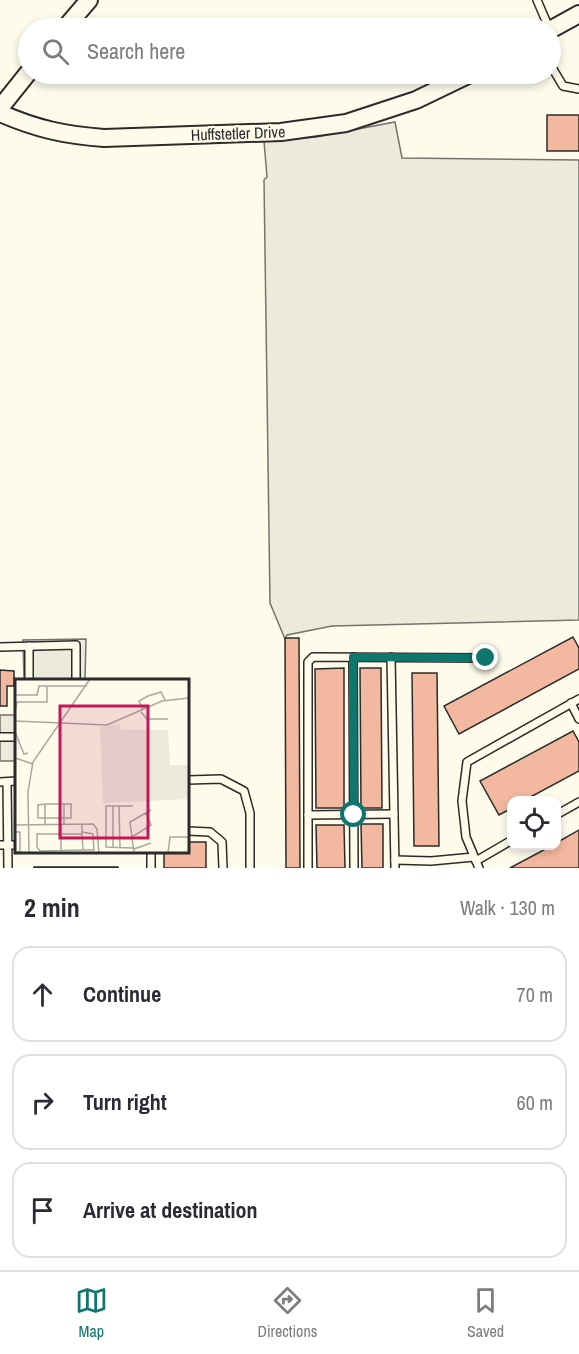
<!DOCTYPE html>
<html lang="en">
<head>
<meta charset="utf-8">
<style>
	:root { --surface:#fff; --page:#f2f2f3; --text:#2b2b33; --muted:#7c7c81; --line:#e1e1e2; --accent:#0f766e }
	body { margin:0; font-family:"Archivo Narrow",sans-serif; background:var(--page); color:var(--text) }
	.controls { position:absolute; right:18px; bottom:18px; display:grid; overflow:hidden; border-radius:12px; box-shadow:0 3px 9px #0003 }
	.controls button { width:54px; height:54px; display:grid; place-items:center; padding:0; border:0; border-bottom:2px solid var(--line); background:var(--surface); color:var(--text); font:30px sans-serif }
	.stop { position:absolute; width:18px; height:18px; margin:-14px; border:4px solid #0f766e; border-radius:50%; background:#fff }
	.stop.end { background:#0f766e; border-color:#fff; box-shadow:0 2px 6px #0008 }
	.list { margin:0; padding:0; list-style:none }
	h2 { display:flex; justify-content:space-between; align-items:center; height:78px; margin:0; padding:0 24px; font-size:26px }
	h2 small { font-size:20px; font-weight:400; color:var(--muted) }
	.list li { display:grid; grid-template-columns:39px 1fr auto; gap:18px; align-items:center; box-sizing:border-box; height:96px; margin:0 12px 12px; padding:0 12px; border:2px solid var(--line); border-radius:18px }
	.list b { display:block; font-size:22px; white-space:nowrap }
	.list em { font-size:20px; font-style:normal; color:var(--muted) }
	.icon { flex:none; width:33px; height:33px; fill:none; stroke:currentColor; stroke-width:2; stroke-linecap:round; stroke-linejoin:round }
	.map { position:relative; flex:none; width:579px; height:868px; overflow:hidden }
	.search { position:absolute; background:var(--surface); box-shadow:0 3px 9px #0003; left:18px; right:18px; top:18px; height:66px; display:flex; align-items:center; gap:15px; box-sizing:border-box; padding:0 21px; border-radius:33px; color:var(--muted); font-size:22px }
	.sheet { height:402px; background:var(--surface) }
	nav { display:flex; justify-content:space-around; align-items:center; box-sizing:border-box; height:84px; border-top:2px solid var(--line); background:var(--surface); font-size:16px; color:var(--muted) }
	nav a { display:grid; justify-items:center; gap:3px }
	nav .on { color:var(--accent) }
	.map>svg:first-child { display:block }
	.green { fill:#ecebdb; stroke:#74746e; stroke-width:1.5 }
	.parking { fill:#eceadb; stroke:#74746e; stroke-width:1.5 }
	.building { fill:#f2b8a0; stroke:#2b2b2b; stroke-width:1.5 }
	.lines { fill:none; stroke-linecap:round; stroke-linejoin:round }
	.service-casing { stroke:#2b2b2b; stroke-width:10 }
	.tertiary-casing { stroke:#2b2b2b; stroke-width:20 }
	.service { stroke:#fdfbea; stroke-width:7 }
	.tertiary { stroke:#fdfbea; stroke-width:16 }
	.route { stroke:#0f766e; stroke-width:8 }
	.labels { text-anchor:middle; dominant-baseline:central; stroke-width:4.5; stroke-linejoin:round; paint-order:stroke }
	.street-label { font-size:16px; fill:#2b2b2b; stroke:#fdfbea }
	.inset-road { fill:none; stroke:#a9a89e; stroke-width:1.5 }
	.view { fill:#c2185b; fill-opacity:0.15; stroke:#c2185b; stroke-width:3 }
	.inset-edge { fill:none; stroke:#2b2b2b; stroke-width:3 }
</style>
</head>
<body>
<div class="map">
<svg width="579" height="868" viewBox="0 0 579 868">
	<rect width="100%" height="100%" fill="#fdfbea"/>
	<!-- green -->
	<polygon class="green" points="395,122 402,158 579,160 579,620 332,626 287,635 285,639 270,603 264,180 267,177 264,141 316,137"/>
	<!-- parking -->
	<g class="parking">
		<polygon points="86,639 85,680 24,680 23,640"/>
		<rect x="0" y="715" width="16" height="46"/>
	</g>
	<!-- building -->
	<g class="building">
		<rect x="547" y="115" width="32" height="36"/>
		<polygon points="573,637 579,648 579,669 459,734 444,706"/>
		<polygon points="285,638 299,638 300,868 286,868"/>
		<polygon points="344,668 344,808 316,808 315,669"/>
		<polygon points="360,668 381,668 382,808 361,808"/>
		<polygon points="0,670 14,671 14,686 7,686 7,706 0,706"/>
		<polygon points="412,673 437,673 439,846 414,846"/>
		<polygon points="573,731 579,742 579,771 525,800 512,800 512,808 499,815 480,781"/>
		<polygon points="361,824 383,824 383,868 362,868"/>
		<polygon points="316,825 344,825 345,868 317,868"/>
		<polygon points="579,830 579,868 510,868 551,846 556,846 556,843"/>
		<polygon points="188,842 206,842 206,868 164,868 164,852 188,852"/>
		<rect x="34" y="867" width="84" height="1"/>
	</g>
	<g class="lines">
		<!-- service casing -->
		<g class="service-casing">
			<g id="service">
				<polyline points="537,0 549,28"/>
				<polyline points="550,64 563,86 579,89"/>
				<polyline points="29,646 29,680"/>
				<polyline points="0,647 76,645 76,680"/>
				<polyline points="353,657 354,868"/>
				<polyline points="391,657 395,868"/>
				<polyline points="571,703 579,719"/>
				<polyline points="0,737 16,737"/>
				<polyline points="188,780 221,779 244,791 250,813 250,868"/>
				<polyline points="0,782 16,781"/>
				<polyline points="7,782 8,868"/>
				<polyline points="308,815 394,814"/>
				<polyline points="556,815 579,802"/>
				<polyline points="188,831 210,832 222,842 223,868"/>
				<polyline points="0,845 16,845"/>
				<polyline points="151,852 151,868"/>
				<polyline points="395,860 431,861 474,857"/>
				<polyline points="476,861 512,840"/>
				<polyline points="308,868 308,662 313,657 486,658"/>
				<polyline points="479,868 466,837 462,801 467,762 579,699"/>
			</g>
		</g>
		<!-- tertiary casing -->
		<g class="tertiary-casing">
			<g id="tertiary">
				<polyline points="65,28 89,0"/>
				<polyline points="550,30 579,14"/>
				<polyline points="0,108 28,73"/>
				<path d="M0,113C37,129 64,135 104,138L281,132L346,123L416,100L470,74"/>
			</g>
		</g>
		<!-- service -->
		<use href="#service" class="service"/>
		<!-- tertiary -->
		<use href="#tertiary" class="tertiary"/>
	</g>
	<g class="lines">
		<!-- route -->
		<polyline class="route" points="354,815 353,657 486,658"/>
	</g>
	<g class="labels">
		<!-- street labels -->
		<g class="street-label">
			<text transform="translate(238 133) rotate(-2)">Huffstetler Drive</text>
		</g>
	</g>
	<!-- overview -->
	<g transform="translate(15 679)">
		<rect width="174" height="174" fill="#fdfbea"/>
		<path d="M105,45L106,51H153L155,86H174V120L88,124L85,48Z" fill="#ecebdb"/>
		<path class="inset-road" d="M0,16H22L24,7H72M128,31L124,22L133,17L146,13L150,21M0,32L2,23H32V8M126,33L132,40H153M0,42L92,46L147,22L174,19M0,53L9,75L13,74M0,79L18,85M30,125H56V139H23V126L30,125V146M49,125V146M98,127V169M104,127L105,169M118,127H91V168L118,169M67,145V155L68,171L25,172L22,168V155H67M0,146L78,145L82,150L84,174M46,146V172M0,153H5V173H0M67,153L78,155L79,171H68M117,158L136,146L131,134M119,170L136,164M14,174L13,113L18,83L75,0M119,174L115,143L136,131M153,174L155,158H174"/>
		<path class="view" d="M45,27H133V159H45Z"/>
		<rect width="174" height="174" class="inset-edge"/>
	</g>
</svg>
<div class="controls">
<button><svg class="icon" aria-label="locate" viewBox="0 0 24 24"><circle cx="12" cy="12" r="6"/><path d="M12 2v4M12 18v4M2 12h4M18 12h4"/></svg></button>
</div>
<div class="stop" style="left:354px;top:815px"></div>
<div class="stop end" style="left:486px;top:658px"></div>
<div class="search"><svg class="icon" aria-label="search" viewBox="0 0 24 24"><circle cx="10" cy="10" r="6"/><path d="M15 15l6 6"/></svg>Search here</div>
</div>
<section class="sheet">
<h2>2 min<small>Walk · 130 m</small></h2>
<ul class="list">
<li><svg class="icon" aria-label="ahead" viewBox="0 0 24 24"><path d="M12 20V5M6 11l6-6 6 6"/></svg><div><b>Continue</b></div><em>70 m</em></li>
<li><svg class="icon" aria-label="right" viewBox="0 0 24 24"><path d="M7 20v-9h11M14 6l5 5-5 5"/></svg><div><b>Turn right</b></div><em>60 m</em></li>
<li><svg class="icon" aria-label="arrive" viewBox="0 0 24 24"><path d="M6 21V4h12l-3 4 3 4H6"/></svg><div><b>Arrive at destination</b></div></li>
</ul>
</section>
<nav>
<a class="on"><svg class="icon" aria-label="map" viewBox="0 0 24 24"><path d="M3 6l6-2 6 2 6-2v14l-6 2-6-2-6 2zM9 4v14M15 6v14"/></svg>Map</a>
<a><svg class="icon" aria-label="directions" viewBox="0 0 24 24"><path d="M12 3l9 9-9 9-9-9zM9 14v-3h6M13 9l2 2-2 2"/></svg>Directions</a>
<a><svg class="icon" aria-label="saved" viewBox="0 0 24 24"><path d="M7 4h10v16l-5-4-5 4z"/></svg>Saved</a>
</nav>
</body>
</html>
